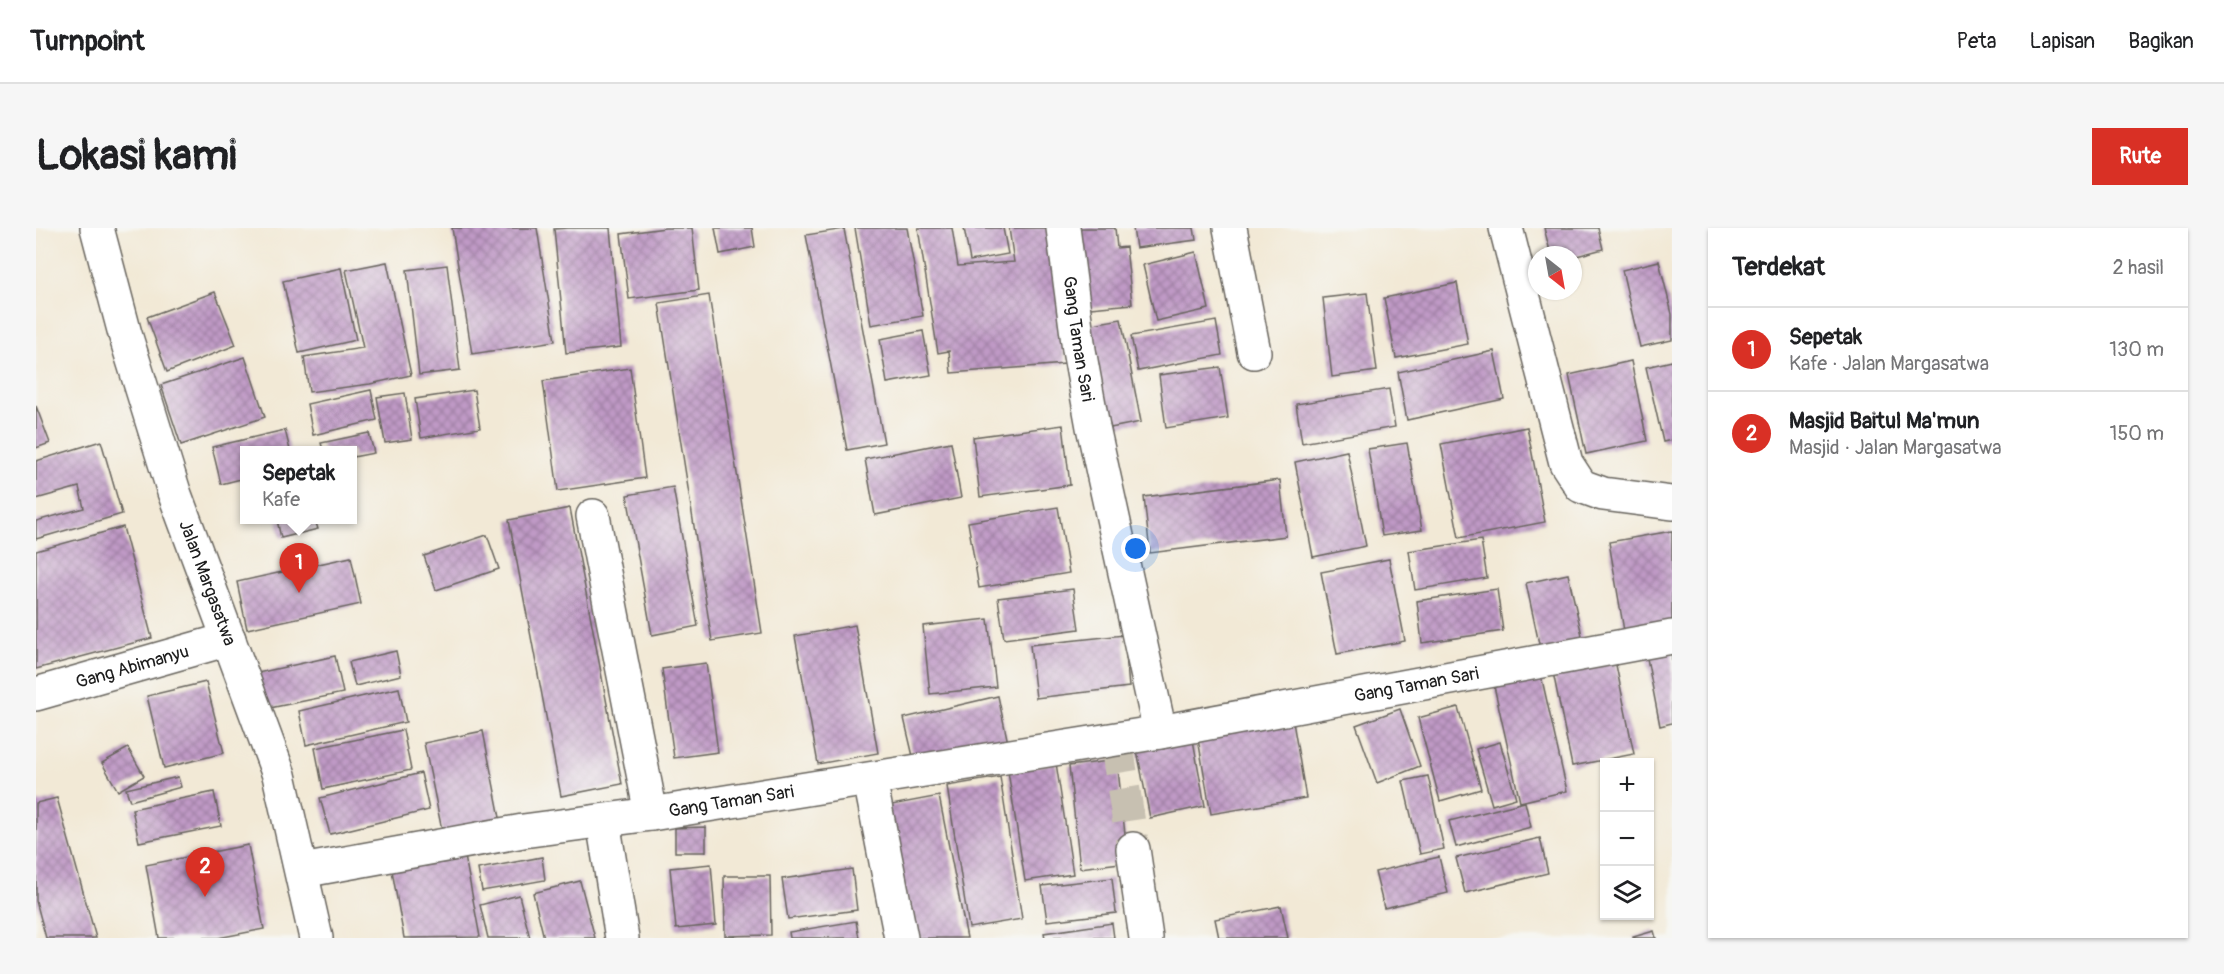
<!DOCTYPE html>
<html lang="id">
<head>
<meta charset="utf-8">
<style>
	:root { --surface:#fff; --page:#f6f6f6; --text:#202124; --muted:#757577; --line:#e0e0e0; --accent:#d93025 }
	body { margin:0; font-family:Pangolin,sans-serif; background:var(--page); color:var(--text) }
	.controls { position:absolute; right:18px; bottom:18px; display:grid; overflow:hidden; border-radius:0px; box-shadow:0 2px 4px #0004 }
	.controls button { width:54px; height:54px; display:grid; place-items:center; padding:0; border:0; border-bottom:2px solid var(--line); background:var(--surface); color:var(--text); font:30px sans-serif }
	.compass { position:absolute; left:1492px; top:18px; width:54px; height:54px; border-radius:50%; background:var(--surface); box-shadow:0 2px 4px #0004; rotate:149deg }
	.you { position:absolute; left:1100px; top:321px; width:21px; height:21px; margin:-15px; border:4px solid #fff; border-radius:50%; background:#1a73e8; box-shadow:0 0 0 9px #1a73e833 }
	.badge { display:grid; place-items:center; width:39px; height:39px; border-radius:50%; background:var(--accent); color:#fff; font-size:20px; font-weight:700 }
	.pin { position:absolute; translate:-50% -50px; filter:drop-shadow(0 2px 3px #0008) }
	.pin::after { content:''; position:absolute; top:32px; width:21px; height:18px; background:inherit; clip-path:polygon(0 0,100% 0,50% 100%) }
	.popup { position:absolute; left:204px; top:218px; width:117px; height:78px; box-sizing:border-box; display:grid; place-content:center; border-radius:0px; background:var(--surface); filter:drop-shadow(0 2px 4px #0005); font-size:20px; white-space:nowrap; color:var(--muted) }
	.popup b { font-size:22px; color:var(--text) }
	.popup::after { content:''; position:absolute; left:50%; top:100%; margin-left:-12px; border:12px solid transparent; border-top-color:var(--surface) }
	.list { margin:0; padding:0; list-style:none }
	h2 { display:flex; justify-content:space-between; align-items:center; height:78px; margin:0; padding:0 24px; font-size:26px }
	h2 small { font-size:20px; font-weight:400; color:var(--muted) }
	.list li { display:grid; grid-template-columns:39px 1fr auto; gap:18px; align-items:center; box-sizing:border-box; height:84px; padding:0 24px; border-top:2px solid var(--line) }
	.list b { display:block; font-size:22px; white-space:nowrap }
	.list p { margin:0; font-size:20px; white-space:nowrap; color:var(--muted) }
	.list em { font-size:20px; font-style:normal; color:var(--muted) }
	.icon { flex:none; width:33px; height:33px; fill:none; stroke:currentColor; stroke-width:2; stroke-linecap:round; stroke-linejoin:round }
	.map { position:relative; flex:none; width:1636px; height:710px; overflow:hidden; border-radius:0px }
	header { display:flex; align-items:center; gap:36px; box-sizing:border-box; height:84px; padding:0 30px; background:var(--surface); border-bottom:2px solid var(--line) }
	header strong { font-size:28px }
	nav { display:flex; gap:33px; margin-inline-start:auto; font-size:21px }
	.intro { display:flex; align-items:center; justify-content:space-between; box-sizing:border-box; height:144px; padding:0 36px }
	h1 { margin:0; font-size:42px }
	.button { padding:15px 27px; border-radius:0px; background:var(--accent); color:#fff; font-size:21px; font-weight:700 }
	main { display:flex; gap:36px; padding:0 36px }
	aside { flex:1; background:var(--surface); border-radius:0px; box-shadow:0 2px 4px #0004 }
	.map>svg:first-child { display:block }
	.building { fill:url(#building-cross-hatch) }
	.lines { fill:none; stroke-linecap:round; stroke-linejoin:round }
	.street-tunnel { stroke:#c7c0b1; stroke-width:33; stroke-dasharray:33 16; stroke-linecap:butt }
	.street-casing { stroke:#67645d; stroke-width:36 }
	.street { stroke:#fff; stroke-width:33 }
	.labels { text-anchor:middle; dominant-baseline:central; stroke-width:5; stroke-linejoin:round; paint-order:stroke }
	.street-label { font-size:18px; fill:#1c1c1c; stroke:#f6f6f2 }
</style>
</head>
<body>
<header>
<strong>Turnpoint</strong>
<nav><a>Peta</a><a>Lapisan</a><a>Bagikan</a></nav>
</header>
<div class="intro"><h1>Lokasi kami</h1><a class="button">Rute</a></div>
<main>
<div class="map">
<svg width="1636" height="710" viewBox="0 0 1636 710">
	<defs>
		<pattern id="building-cross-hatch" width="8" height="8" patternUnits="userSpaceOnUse" patternTransform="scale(1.5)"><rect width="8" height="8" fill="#c09ac6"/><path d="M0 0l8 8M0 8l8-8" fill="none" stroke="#9b7da0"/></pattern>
	</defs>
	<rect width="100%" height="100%" fill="#f6f6f2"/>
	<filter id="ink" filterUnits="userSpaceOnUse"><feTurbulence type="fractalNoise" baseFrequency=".0167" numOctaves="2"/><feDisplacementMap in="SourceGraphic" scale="12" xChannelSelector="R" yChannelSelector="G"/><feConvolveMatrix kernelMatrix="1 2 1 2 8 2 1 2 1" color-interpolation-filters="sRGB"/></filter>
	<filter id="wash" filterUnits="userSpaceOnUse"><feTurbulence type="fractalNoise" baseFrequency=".008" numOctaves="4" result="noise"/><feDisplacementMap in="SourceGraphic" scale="24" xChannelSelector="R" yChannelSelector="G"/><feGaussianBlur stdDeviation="1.35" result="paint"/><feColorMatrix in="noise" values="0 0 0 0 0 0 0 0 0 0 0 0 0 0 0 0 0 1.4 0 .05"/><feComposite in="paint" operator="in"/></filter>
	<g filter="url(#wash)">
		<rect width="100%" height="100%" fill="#f2e9d6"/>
		<g id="blocks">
			<!-- building -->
			<g class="building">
				<polygon points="416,0 501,0 519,113 436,126"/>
				<polygon points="532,0 574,0 585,119 530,125 518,1"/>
				<polygon points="629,0 656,0 663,62 593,71 585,6"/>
				<polygon points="679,0 716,0 719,19 684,26"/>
				<polygon points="819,0 871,0 887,88 835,97"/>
				<polygon points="882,0 916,0 922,38 978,34 973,0 1019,0 1029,136 915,145 913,123 902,125"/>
				<polygon points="928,0 967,0 972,26 934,33"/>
				<polygon points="1033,0 1079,0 1081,20 1090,19 1096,76 1044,81"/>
				<polygon points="1097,0 1158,0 1160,12 1100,20"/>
				<polygon points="1508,0 1562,0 1567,21 1537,29 1537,27 1515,27"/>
				<polygon points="808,1 848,215 811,222 770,7"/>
				<polygon points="1160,24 1173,81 1120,93 1107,37"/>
				<polygon points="1623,33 1636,86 1636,112 1604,119 1586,42"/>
				<polygon points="351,34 375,147 334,156 273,164 268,129 327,120 310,42"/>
				<polygon points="411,37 424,142 383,147 371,42"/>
				<polygon points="305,40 320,112 263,125 247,53"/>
				<polygon points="1421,55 1432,116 1360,130 1348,70"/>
				<polygon points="179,64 200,117 131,144 111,89"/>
				<polygon points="1331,65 1341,143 1296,149 1287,70"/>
				<polygon points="673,67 726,405 676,413 623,75"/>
				<polygon points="1085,91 1105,194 1064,202 1045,98"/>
				<polygon points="1180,93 1186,127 1102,143 1095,108"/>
				<polygon points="887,103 895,147 851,155 844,111"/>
				<polygon points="1458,123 1468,171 1371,192 1362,144"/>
				<polygon points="209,129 229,189 145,217 125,157"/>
				<polygon points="1595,133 1611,213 1550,226 1533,147"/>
				<polygon points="1636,133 1636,212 1627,214 1610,139"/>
				<polygon points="1184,139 1192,190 1130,200 1123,147"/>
				<polygon points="594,140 609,250 522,263 507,153"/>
				<polygon points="1353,161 1359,199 1266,215 1260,176"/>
				<polygon points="335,162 341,192 277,207 271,176"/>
				<polygon points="438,162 444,200 385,210 379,171"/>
				<polygon points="369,165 376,211 349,215 341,169"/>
				<polygon points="0,178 14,215 0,220"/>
				<polygon points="1027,197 1034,257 944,269 937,209"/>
				<polygon points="1491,199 1509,294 1423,310 1405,216"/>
				<polygon points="249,202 254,222 209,222 209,250 185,256 176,219"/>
				<polygon points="333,205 338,225 317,229 317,222 287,222 285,215"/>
				<polygon points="65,213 86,286 0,311 0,293 48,280 43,259 0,271 0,233"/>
				<polygon points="915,214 925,270 839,287 829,231"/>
				<polygon points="1371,215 1386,302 1346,308 1332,221"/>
				<polygon points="1311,223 1330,318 1277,329 1259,234"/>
				<polygon points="1244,252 1250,308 1114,325 1108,269"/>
				<polygon points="637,259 662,398 616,407 591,267"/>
				<polygon points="1022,279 1033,345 943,360 932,294"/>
				<polygon points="534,280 586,556 525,568 473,292"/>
				<polygon points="241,292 279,292 282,301 245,310"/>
				<polygon points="87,299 116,410 0,441 0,323"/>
				<polygon points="1636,303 1636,395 1588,403 1573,314"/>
				<polygon points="451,307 463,341 400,362 388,328"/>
				<polygon points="1445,312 1451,350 1379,362 1373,323"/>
				<polygon points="315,329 325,376 211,401 201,354"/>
				<polygon points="1353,331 1369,413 1301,426 1285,344"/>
				<polygon points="1532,346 1548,416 1505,425 1490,355"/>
				<polygon points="1037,361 1043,401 968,411 962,370"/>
				<polygon points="1461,361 1467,403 1386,415 1381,373"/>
				<polygon points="952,391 960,459 894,466 887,398"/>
				<polygon points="819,397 842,525 782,536 759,408"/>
				<polygon points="1088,407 1093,459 1000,470 994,417"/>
				<polygon points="1636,420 1636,495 1624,498 1610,425"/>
				<polygon points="360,423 365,447 319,458 313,434"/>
				<polygon points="299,428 307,465 224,482 217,446"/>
				<polygon points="1579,432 1598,526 1536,538 1517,444"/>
				<polygon points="670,435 682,524 638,530 626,441"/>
				<polygon points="1505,447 1531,563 1484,574 1458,458"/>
				<polygon points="170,454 188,525 128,540 111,468"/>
				<polygon points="363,460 370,494 270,517 263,483"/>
				<polygon points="962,468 973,520 880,541 868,490"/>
				<polygon points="1422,479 1445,561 1404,573 1382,490"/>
				<polygon points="1364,481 1384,538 1341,555 1320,497"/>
				<polygon points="1256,488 1270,570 1175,586 1161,505"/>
				<polygon points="367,502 375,542 287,561 279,520"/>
				<polygon points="447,503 466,600 408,612 388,515"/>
				<polygon points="1157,512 1169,578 1114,590 1101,522"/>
				<polygon points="1464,514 1480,570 1456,577 1440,521"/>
				<polygon points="92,520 108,548 82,563 66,535"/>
				<polygon points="1081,532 1092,634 1044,640 1033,538"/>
				<polygon points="1020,535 1037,646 989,653 972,543"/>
				<polygon points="385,545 393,582 294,606 284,570"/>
				<polygon points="1392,548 1408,621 1384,626 1367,553"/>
				<polygon points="142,549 145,559 94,573 90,561"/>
				<polygon points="964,549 986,691 933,700 911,558"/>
				<polygon points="178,564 185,598 103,614 96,581"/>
				<polygon points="903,568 931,710 877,710 850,578"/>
				<polygon points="21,570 60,710 10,710 0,673 0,575"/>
				<polygon points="1489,574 1495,599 1420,619 1413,593"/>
				<polygon points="670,599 670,624 639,624 639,600"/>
				<polygon points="1504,610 1512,645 1429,665 1420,630"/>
				<polygon points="212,617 228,701 182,710 123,710 110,637"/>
				<polygon points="428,623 444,709 368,710 355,637"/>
				<polygon points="506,629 509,652 446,663 442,641"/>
				<polygon points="1403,629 1412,665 1348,680 1339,644"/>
				<polygon points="675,636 680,697 640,701 634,640"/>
				<polygon points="816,641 821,682 752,691 746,651"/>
				<polygon points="688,648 734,648 735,707 689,708"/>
				<polygon points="1076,650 1080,685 1011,693 1006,658"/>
				<polygon points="544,653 559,710 508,710 497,665"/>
				<polygon points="483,667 494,710 452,710 444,677"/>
				<polygon points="1245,678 1252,710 1183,710 1179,691"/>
				<polygon points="820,693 823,710 754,710 753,704"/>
				<polygon points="1076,695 1078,710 1009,710 1008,705"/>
				<polygon points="1618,703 1620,710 1597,710 1597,709"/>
			</g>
		</g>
	</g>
	<g filter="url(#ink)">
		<use href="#blocks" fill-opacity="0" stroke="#67645d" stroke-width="1.5"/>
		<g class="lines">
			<!-- street-tunnel -->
			<polyline class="street-tunnel" points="1080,512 1097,621"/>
			<!-- street casing -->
			<g class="street-casing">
				<g id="street">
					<path id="s1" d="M61,0L89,106L138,264L243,547L280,710"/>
					<path id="s2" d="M1027,0L1043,122L1057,199L1124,504"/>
					<polyline points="1194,0 1218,124"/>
					<polyline points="1470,0 1530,235 1545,258 1567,266 1636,275"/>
					<polyline points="557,288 615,586"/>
					<path id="s3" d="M0,466L193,411"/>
					<polyline points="834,552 865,710"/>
					<polyline points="567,593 586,710"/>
					<polyline points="1097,621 1110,710"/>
					<path id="s4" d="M266,643L487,603L615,586L1124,504L1636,409"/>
				</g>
			</g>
			<!-- street -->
			<use href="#street" class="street"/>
		</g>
	</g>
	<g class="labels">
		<!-- street labels -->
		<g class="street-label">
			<text stroke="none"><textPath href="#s2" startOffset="112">Gang Taman Sari</textPath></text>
			<text stroke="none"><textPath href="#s1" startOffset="372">Jalan Margasatwa</textPath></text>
			<text stroke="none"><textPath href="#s3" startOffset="100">Gang Abimanyu</textPath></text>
			<text stroke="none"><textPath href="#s4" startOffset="1130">Gang Taman Sari</textPath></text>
			<text stroke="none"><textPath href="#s4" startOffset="435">Gang Taman Sari</textPath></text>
		</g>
	</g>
</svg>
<div class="controls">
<button>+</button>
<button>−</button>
<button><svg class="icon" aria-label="layers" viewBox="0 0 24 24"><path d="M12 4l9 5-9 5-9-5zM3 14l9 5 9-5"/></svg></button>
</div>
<svg class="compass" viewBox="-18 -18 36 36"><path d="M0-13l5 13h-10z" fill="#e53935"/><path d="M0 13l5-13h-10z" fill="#757577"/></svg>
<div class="you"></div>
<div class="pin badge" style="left:263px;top:365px">1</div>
<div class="popup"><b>Sepetak</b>Kafe</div>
<div class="pin badge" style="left:169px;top:669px">2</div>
</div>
<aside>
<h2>Terdekat<small>2 hasil</small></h2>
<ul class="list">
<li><span class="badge">1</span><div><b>Sepetak</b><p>Kafe · Jalan Margasatwa</p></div><em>130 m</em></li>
<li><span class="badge">2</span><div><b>Masjid Baitul Ma'mun</b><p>Masjid · Jalan Margasatwa</p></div><em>150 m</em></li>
</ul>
</aside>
</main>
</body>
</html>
